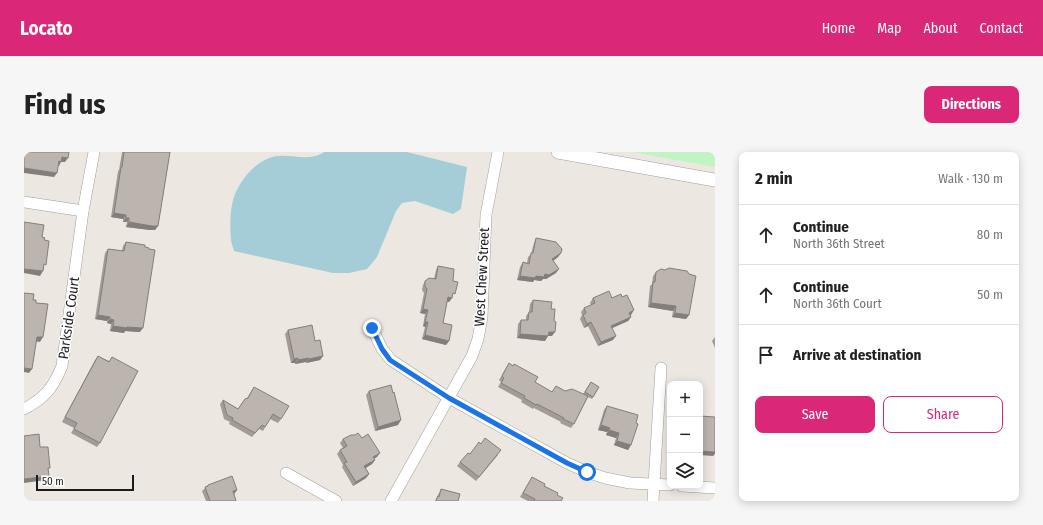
<!DOCTYPE html>
<html lang="en">
<head>
<meta charset="utf-8">
<style>
	:root { --surface:#fff; --page:#f6f6f6; --text:#222; --muted:#767676; --line:#e0e0e0; --accent:#db2777 }
	body { margin:0; font-family:"Fira Sans Condensed",sans-serif; background:var(--page); color:var(--text) }
	.controls { position:absolute; right:12px; bottom:12px; display:grid; overflow:hidden; border-radius:8px; box-shadow:0 2px 10px #0003 }
	.controls button { width:36px; height:36px; display:grid; place-items:center; padding:0; border:0; border-bottom:1px solid var(--line); background:var(--surface); color:var(--text); font:20px sans-serif }
	.scale { position:absolute; left:12px; bottom:10px; width:98px; box-sizing:border-box; padding-left:4px; border:2px solid #1b1b1b; border-top:0; font-size:11px; line-height:14px; white-space:nowrap; color:#1b1b1b; -webkit-text-stroke:3px #fff; paint-order:stroke }
	.stop { position:absolute; width:12px; height:12px; margin:-9px; border:3px solid #1a73e8; border-radius:50%; background:#fff }
	.stop.end { background:#1a73e8; border-color:#fff; box-shadow:0 1px 4px #0008 }
	.list { margin:0; padding:0; list-style:none }
	h2 { display:flex; justify-content:space-between; align-items:center; height:52px; margin:0; padding:0 16px; font-size:17px }
	h2 small { font-size:13px; font-weight:400; color:var(--muted) }
	.list li { display:grid; grid-template-columns:26px 1fr auto; gap:12px; align-items:center; box-sizing:border-box; height:60px; padding:0 16px; border-top:1px solid var(--line) }
	.list b { display:block; font-size:15px; white-space:nowrap }
	.list p { margin:0; font-size:13px; white-space:nowrap; color:var(--muted) }
	.list em { font-size:13px; font-style:normal; color:var(--muted) }
	.actions { display:flex; gap:8px; padding:12px 16px }
	.actions a { flex:1; padding:9px 0; border:1px solid var(--accent); border-radius:8px; text-align:center; font-size:14px; color:var(--accent) }
	.actions .main { background:var(--accent); color:#fff }
	.icon { flex:none; width:22px; height:22px; fill:none; stroke:currentColor; stroke-width:2; stroke-linecap:round; stroke-linejoin:round }
	.map { position:relative; flex:none; width:691px; height:349px; overflow:hidden; border-radius:8px }
	header { display:flex; align-items:center; gap:24px; box-sizing:border-box; height:56px; padding:0 20px; background:var(--accent); color:#fff }
	header strong { font-size:19px }
	nav { display:flex; gap:22px; margin-inline-start:auto; font-size:14px }
	.intro { display:flex; align-items:center; justify-content:space-between; box-sizing:border-box; height:96px; padding:0 24px }
	h1 { margin:0; font-size:28px }
	.button { padding:10px 18px; border-radius:8px; background:var(--accent); color:#fff; font-size:14px; font-weight:700 }
	main { display:flex; gap:24px; padding:0 24px }
	aside { flex:1; background:var(--surface); border-radius:8px; box-shadow:0 2px 10px #0003 }
	.map>svg:first-child { display:block }
	.park { fill:#c0f4c2 }
	.water { fill:#a5cdd7 }
	.lines { fill:none; stroke-linecap:round; stroke-linejoin:round }
	.minor-casing { stroke:#9f9f9f; stroke-width:12 }
	.tertiary-casing { stroke:#9f9f9f; stroke-width:14 }
	.minor { stroke:#fff; stroke-width:11 }
	.tertiary { stroke:#fff; stroke-width:13 }
	.wall { fill:#a29b96 }
	.shaded-wall { fill:#847e7a }
	.building { fill:#bcb4ae; stroke:#847e7a }
	.route { stroke:#1a73e8; stroke-width:5 }
	.labels { text-anchor:middle; dominant-baseline:central; stroke-width:3; stroke-linejoin:round; paint-order:stroke }
	.street-label { font-size:14px; fill:#1b1b1b; stroke:#fff }
</style>
</head>
<body>
<header>
<strong>Locato</strong>
<nav><a>Home</a><a>Map</a><a>About</a><a>Contact</a></nav>
</header>
<div class="intro"><h1>Find us</h1><a class="button">Directions</a></div>
<main>
<div class="map">
<svg width="691" height="349" viewBox="0 0 691 349">
	<rect width="100%" height="100%" fill="#ece8e1"/>
	<!-- park -->
	<polygon class="park" points="608,0 691,0 691,15"/>
	<!-- water -->
	<path class="water" d="M300,0H383L443,15L437,57L429,62L391,49L378,51L372,59L353,105L343,117L325,121H309L210,99C209,95 207,91 207,87C206,79 206,62 208,53C211,33 231,7 253,4C269,2 286,10 300,0Z"/>
	<g class="lines">
		<!-- minor casing -->
		<g class="minor-casing">
			<g id="minor">
				<polyline points="0,50 59,59"/>
				<polyline points="348,176 358,197 367,208 425,246 543,311 563,320 581,326 606,331 646,333"/>
				<path d="M0,257C21,246 29,236 38,214L59,59L70,0"/>
				<polyline points="262,321 312,349"/>
				<polyline points="658,334 691,336"/>
				<polyline points="367,349 448,204 454,187 458,165 462,63 474,0"/>
				<polyline points="629,349 637,216"/>
			</g>
		</g>
		<!-- tertiary casing -->
		<g class="tertiary-casing">
			<polyline id="tertiary" points="534,0 691,28"/>
		</g>
		<!-- minor -->
		<use href="#minor" class="minor"/>
		<!-- tertiary -->
		<use href="#tertiary" class="tertiary"/>
	</g>
	<!-- wall -->
	<g class="wall">
		<polygon points="98,0 146,0 134,74 131,78 126,78 102,75 103,70 99,70 99,67 87,65 94,19 95,18"/>
		<polygon points="512,86 537,101 534,105 529,109 532,121 522,127 519,127 517,129 510,128 509,130 493,128 496,115 499,110 503,111 504,105 507,102 510,91"/>
		<polygon points="102,90 116,180 101,179 100,181 86,179 87,172 83,171 83,169 71,167 81,101 84,97 98,99 99,94"/>
		<polygon points="414,114 429,129 428,146 425,150 423,150 419,171 425,189 422,193 398,187 401,175 399,174 401,162 396,161 400,141 398,138 399,133 401,129 410,127 412,118"/>
		<polygon points="632,120 665,163 662,167 648,165 649,159 624,155 626,134 628,132 629,124"/>
		<polygon points="569,146 588,146 607,163 606,163 607,165 604,169 588,176 589,188 574,194 564,174 560,176 556,167 558,163 557,160 560,156 567,153 566,151"/>
		<polygon points="509,148 527,157 528,184 524,184 521,189 493,186 494,172 497,168 502,168 502,164 505,160 506,152"/>
		<polygon points="264,178 291,189 299,204 296,208 282,211 282,210 271,212 271,211 267,211 261,182"/>
		<polygon points="691,185 691,196 688,189"/>
		<polygon points="74,204 85,209 88,205 76,291 73,295 47,281 50,276 38,270 71,208"/>
		<polygon points="485,211 511,230 528,240 532,234 541,239 559,242 567,230 575,235 568,247 564,245 550,272 547,276 536,271 537,270 510,256 509,257 497,250 498,248 474,235 477,230 475,228"/>
		<polygon points="230,235 257,267 254,271 246,267 239,279 235,277 228,285 205,272 206,270 200,267 196,252 199,248 214,257 221,247 223,246"/>
		<polygon points="345,239 374,273 351,279 342,243"/>
		<polygon points="583,254 612,271 607,293 604,298 590,293 592,286 582,283 583,280 574,278 580,258"/>
		<polygon points="338,286 353,305 350,306 351,308 348,312 342,316 345,322 342,326 329,334 318,315 319,313 313,302 316,298 319,296 316,291 319,287"/>
		<polygon points="457,292 474,303 452,329 433,314 436,310"/>
		<polygon points="508,325 533,343 537,349 504,349 496,345"/>
		<polygon points="184,333 213,338 210,342 212,349 182,349 178,339"/>
		<polygon points="417,337 434,349 411,349"/>
	</g>
	<!-- shaded-wall -->
	<g class="shaded-wall">
		<polygon points="38,5 44,6 41,10 37,10 35,14 32,13"/>
		<polygon points="0,16 33,21 30,25 0,21"/>
		<polygon points="90,61 102,63 99,67 87,65"/>
		<polygon points="102,66 105,66 103,70 99,70"/>
		<polygon points="105,70 134,74 131,78 126,78 102,75"/>
		<polygon points="537,101 534,105 525,112 528,107"/>
		<polygon points="0,117 19,119 16,124 0,121"/>
		<polygon points="535,117 532,121 522,127 519,127 517,129 510,128 509,130 493,128 496,124 512,124 521,122"/>
		<polygon points="424,145 428,146 425,150 421,149"/>
		<polygon points="627,151 652,154 649,159 624,155"/>
		<polygon points="399,157 404,158 401,162 396,161"/>
		<polygon points="610,158 607,163 602,165 605,161"/>
		<polygon points="651,161 665,163 662,167 648,165"/>
		<polygon points="74,163 86,165 83,169 71,167"/>
		<polygon points="607,165 604,169 584,178 587,174"/>
		<polygon points="86,167 90,168 87,172 83,171"/>
		<polygon points="401,170 404,170 401,175 399,174"/>
		<polygon points="567,170 564,174 560,176 563,172"/>
		<polygon points="89,174 103,175 119,176 116,180 101,179 100,181 86,179"/>
		<polygon points="525,180 531,180 528,184 522,184"/>
		<polygon points="496,182 524,184 521,189 493,186"/>
		<polygon points="401,183 425,189 422,193 398,187"/>
		<polygon points="592,184 589,188 574,194 577,190"/>
		<polygon points="13,185 19,185 16,190 10,189"/>
		<polygon points="299,204 296,208 282,211 285,207"/>
		<polygon points="274,206 271,211 267,211 270,207"/>
		<polygon points="285,206 282,210 271,212 274,208"/>
		<polygon points="0,216 8,217 5,221 0,220"/>
		<polygon points="377,268 374,273 351,279 354,275"/>
		<polygon points="577,273 586,276 583,280 574,278"/>
		<polygon points="585,278 595,281 592,286 582,283"/>
		<polygon points="593,289 607,293 604,298 590,293"/>
		<polygon points="676,299 691,300 691,302 689,304 676,303"/>
		<polygon points="356,301 353,305 346,309 349,305"/>
		<polygon points="351,308 348,312 338,318 340,314"/>
		<polygon points="345,322 342,326 329,334 332,330"/>
		<polygon points="25,324 22,328 0,331 0,327"/>
		<polygon points="213,338 210,342 206,343 209,339"/>
	</g>
	<!-- building -->
	<g class="building">
		<polygon points="0,0 45,0 44,6 38,5 37,10 35,9 33,21 0,16"/>
		<polygon points="100,0 146,0 134,74 128,74 105,70 105,66 102,66 102,63 90,61 97,15 98,15"/>
		<polygon points="0,70 20,73 18,85 21,86 20,88 25,89 22,113 20,112 19,119 0,117"/>
		<polygon points="512,86 532,90 538,97 537,101 528,107 535,117 525,123 521,122 520,125 512,124 511,126 496,124 499,110 505,112 507,101 509,101"/>
		<polygon points="102,90 121,93 121,95 125,96 125,97 131,98 119,176 103,175 103,176 89,174 90,168 86,167 86,165 74,163 84,97 100,99"/>
		<polygon points="414,114 430,117 429,129 434,130 431,142 429,141 428,146 424,145 419,171 428,173 425,189 401,183 404,170 401,170 404,158 399,157 403,137 401,134 401,129 405,126 412,127"/>
		<polygon points="645,116 663,119 665,122 672,124 665,163 651,161 652,154 627,151 629,130 631,130 632,120 637,117 641,118"/>
		<polygon points="585,139 588,146 597,142 598,145 603,143 610,158 605,161 607,165 587,174 592,184 577,190 567,170 563,172 559,163 562,161 560,156 571,151 569,146"/>
		<polygon points="0,141 10,142 9,148 12,148 12,151 24,152 19,185 13,185 8,217 0,216"/>
		<polygon points="509,148 528,150 527,157 531,157 530,169 532,170 531,180 525,180 524,184 496,182 497,168 504,168 505,160 508,160"/>
		<polygon points="288,173 291,189 296,188 299,204 285,207 285,206 274,208 274,206 270,207 264,178"/>
		<polygon points="74,204 85,210 88,205 114,219 76,291 50,277 53,271 41,265"/>
		<polygon points="485,211 489,214 490,212 514,225 511,230 528,240 532,234 541,239 548,237 564,244 550,272 539,267 540,266 513,252 512,253 500,246 501,244 477,231 480,226 478,224"/>
		<polygon points="567,230 575,235 569,245 561,240"/>
		<polygon points="367,233 369,241 370,240 377,268 354,275 345,239"/>
		<polygon points="230,235 265,254 257,267 249,262 241,275 238,273 231,281 208,268 209,266 203,263 199,248 214,257 221,247 224,246"/>
		<polygon points="583,254 614,263 612,271 614,272 607,293 593,289 595,281 585,278 586,276 577,273"/>
		<polygon points="676,264 691,265 691,300 676,299"/>
		<polygon points="334,281 338,286 344,282 356,301 349,305 351,308 340,314 345,322 332,330 320,311 323,310 316,298 323,294 319,287 327,283 331,283"/>
		<polygon points="15,282 16,295 24,295 26,316 24,316 25,324 0,327 0,284"/>
		<polygon points="461,286 477,298 455,325 436,310 444,301 446,302 455,290 457,292"/>
		<polygon points="208,324 213,338 209,339 212,349 186,349 181,335 184,334 184,333"/>
		<polygon points="508,325 521,332 520,334 534,341 533,343 539,346 537,349 510,349 511,347 499,341"/>
		<polygon points="417,337 436,342 434,349 412,349 414,344 415,345"/>
	</g>
	<g class="lines">
		<!-- route -->
		<polyline class="route" points="348,176 358,197 366,208 425,246 543,311 563,320"/>
	</g>
	<g class="labels">
		<!-- street labels -->
		<g class="street-label">
			<text transform="translate(458 125) rotate(-87)">West Chew Street</text>
			<text transform="translate(45 166) rotate(-82)">Parkside Court</text>
		</g>
	</g>
</svg>
<div class="controls">
<button>+</button>
<button>−</button>
<button><svg class="icon" aria-label="layers" viewBox="0 0 24 24"><path d="M12 4l9 5-9 5-9-5zM3 14l9 5 9-5"/></svg></button>
</div>
<div class="scale">50 m</div>
<div class="stop" style="left:563px;top:320px"></div>
<div class="stop end" style="left:348px;top:176px"></div>
</div>
<aside>
<h2>2 min<small>Walk · 130 m</small></h2>
<ul class="list">
<li><svg class="icon" aria-label="ahead" viewBox="0 0 24 24"><path d="M12 20V5M6 11l6-6 6 6"/></svg><div><b>Continue</b><p>North 36th Street</p></div><em>80 m</em></li>
<li><svg class="icon" aria-label="ahead" viewBox="0 0 24 24"><path d="M12 20V5M6 11l6-6 6 6"/></svg><div><b>Continue</b><p>North 36th Court</p></div><em>50 m</em></li>
<li><svg class="icon" aria-label="arrive" viewBox="0 0 24 24"><path d="M6 21V4h12l-3 4 3 4H6"/></svg><div><b>Arrive at destination</b></div></li>
</ul>
<div class="actions"><a class="main">Save</a><a>Share</a></div>
</aside>
</main>
</body>
</html>
